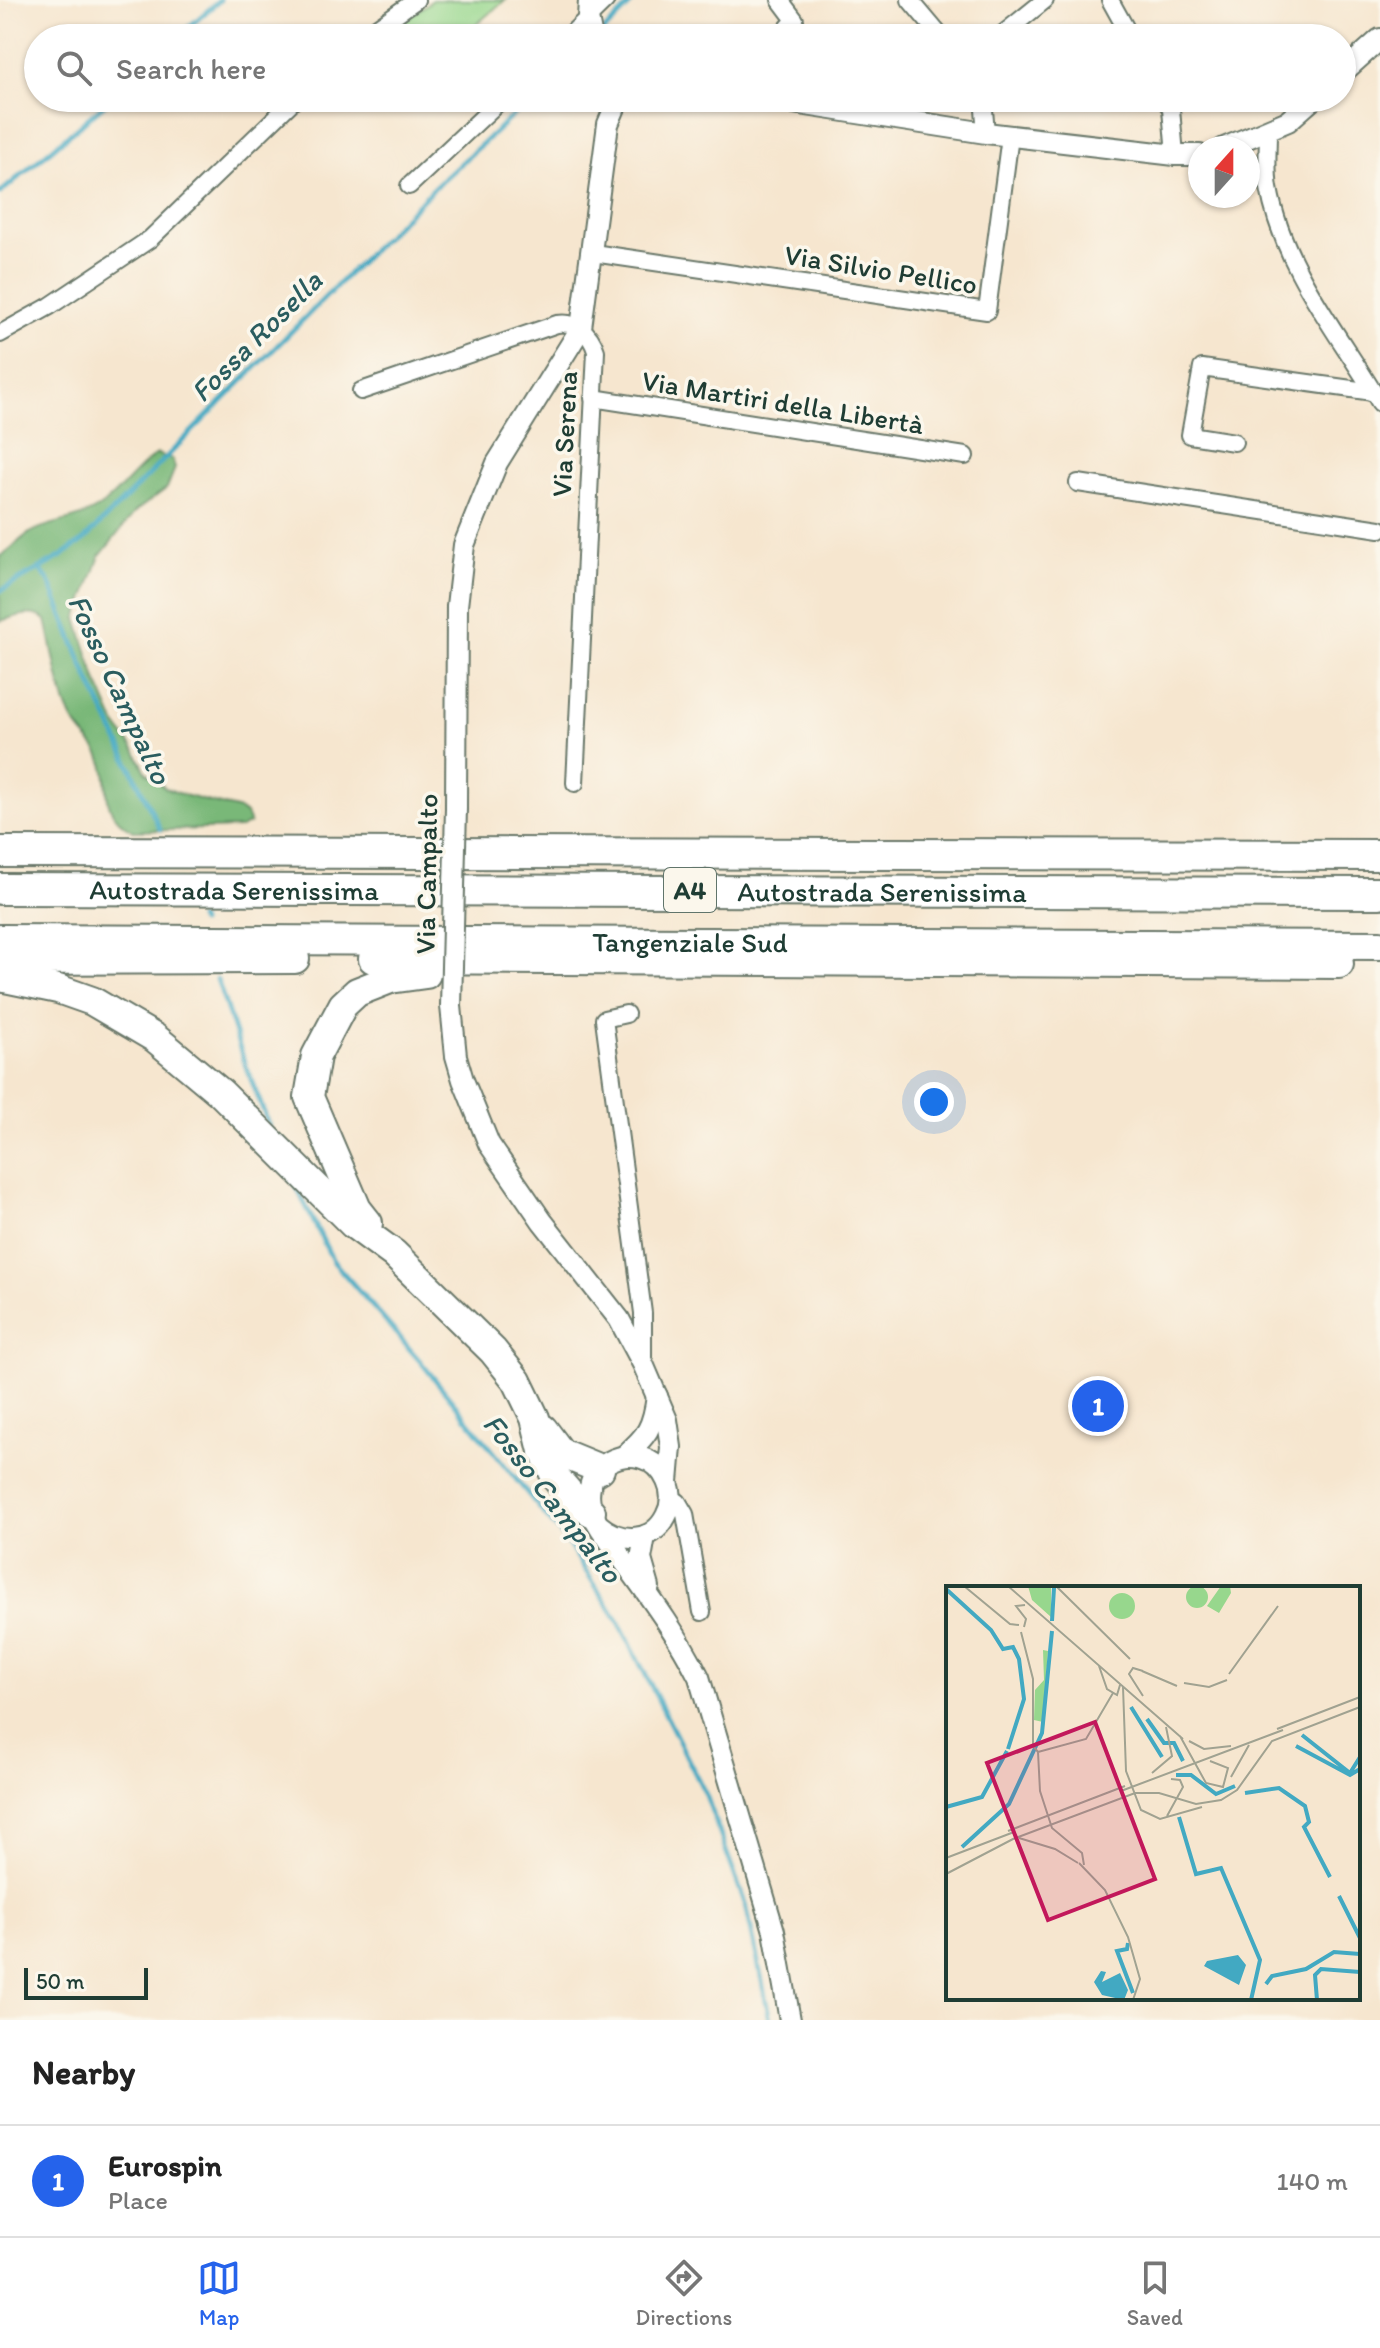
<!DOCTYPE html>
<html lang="en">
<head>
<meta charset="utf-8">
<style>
	:root { --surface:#fff; --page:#f2f2f2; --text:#222; --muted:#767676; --line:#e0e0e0; --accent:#2563eb }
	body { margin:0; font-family:Itim,sans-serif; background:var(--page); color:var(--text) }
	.compass { position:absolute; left:1188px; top:136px; width:72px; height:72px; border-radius:50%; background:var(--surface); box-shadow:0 2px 6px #0004; rotate:21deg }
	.scale { position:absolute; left:24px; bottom:20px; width:124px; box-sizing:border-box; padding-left:8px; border:4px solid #1f3d34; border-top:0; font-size:22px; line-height:28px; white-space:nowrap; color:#1f3d34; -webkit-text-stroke:6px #fbf7ec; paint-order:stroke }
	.you { position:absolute; left:934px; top:1102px; width:28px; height:28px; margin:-20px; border:6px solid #fff; border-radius:50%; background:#1a73e8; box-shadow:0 0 0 12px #1a73e833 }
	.badge { display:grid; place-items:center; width:52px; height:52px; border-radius:50%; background:var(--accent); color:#fff; font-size:26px; font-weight:700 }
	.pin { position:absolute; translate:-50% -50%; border:4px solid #fff; box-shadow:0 2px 8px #0006 }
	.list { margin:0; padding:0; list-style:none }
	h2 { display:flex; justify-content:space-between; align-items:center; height:104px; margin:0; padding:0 32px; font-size:34px }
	h2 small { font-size:26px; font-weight:400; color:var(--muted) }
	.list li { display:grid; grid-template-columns:52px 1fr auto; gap:24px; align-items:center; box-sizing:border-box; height:112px; padding:0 32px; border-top:2px solid var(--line) }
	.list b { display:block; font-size:30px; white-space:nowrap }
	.list p { margin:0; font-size:26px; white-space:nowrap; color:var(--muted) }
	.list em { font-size:26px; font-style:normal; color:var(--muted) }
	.icon { flex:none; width:44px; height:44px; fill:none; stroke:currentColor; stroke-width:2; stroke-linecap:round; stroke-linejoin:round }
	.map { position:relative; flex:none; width:1380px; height:2020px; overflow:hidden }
	.search { position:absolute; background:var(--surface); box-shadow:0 2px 6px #0004; left:24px; right:24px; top:24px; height:88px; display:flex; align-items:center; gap:20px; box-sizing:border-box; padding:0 28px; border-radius:44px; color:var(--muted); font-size:30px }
	.sheet { height:216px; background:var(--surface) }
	nav { display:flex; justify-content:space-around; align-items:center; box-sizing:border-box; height:112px; border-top:2px solid var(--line); background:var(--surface); font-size:22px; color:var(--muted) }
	nav a { display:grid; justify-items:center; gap:4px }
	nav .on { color:var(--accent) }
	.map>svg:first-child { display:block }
	.green { fill:#97d78d; stroke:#5b8a60; stroke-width:2 }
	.forest { fill:#79b878; stroke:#4c7a56; stroke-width:2 }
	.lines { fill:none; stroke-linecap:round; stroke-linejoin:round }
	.stream { stroke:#42a9c2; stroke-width:5 }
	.minor-casing { stroke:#6a786a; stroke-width:20 }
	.tertiary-casing { stroke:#6a786a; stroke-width:24 }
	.trunk-casing { stroke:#6a786a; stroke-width:32 }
	.motorway-casing { stroke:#6a786a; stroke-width:34 }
	.minor { stroke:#fff; stroke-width:16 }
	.tertiary { stroke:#fff; stroke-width:20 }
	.trunk { stroke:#fff; stroke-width:28 }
	.motorway { stroke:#fff; stroke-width:30 }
	.tertiary-bridge-casing { stroke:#6a786a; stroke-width:24; stroke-linecap:butt }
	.tertiary-bridge { stroke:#fff; stroke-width:20 }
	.labels { text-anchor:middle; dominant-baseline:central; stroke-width:7; stroke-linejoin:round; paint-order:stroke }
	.shield { fill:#fbf7ec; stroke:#61756b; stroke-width:2 }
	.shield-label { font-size:26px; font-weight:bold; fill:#1f3d34 }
	.street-label { font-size:28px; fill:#1f3d34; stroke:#fbf7ec }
	.water-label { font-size:30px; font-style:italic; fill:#2a5d5f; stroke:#fbf7ec }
	.inset-river { fill:none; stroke:#42a9c2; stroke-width:4 }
	.inset-road { fill:none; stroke:#a0a291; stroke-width:2 }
	.view { fill:#c2185b; fill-opacity:0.15; stroke:#c2185b; stroke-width:4 }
	.inset-edge { fill:none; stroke:#1f3d34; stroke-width:4 }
</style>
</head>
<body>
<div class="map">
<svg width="1380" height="2020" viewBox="0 0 1380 2020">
	<rect width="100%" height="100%" fill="#fbf7ec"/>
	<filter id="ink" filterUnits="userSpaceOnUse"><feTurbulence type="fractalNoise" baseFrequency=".0125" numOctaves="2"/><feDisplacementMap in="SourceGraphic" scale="16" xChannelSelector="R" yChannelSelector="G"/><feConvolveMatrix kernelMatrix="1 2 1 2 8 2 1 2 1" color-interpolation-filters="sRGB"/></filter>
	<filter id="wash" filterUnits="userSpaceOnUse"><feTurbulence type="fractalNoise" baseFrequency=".006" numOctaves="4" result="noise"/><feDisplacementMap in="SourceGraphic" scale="32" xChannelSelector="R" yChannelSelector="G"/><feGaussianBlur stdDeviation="1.8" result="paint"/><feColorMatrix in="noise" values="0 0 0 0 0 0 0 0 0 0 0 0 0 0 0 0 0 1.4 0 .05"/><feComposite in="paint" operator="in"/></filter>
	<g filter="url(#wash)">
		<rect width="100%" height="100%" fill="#f6e6cf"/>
		<!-- green -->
		<polygon class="green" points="433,0 505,0 460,38 380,38"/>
		<!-- forest -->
		<path class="forest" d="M157,454L172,459L175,468L167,488L136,511L100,556L77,619L96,679L115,723L136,752L146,772L165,788L184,795L240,810L246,814L250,823L241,828L133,831C94,809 115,788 100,756C95,744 78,732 71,716C57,686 54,652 46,620C33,609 15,617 0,621V556C12,550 19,539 30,533C49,521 79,522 101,506C122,491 135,468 157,454Z"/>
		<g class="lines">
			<!-- stream -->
			<g class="stream">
				<polyline points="599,36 635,0"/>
				<polyline points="176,38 220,0"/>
				<polyline points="0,193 112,98"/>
				<polyline points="39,568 49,581 86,673 160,829"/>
				<polyline points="0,591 60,557 85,539 434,188 532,98"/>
				<polyline points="199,919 200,923"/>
				<polyline points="217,979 245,1064 269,1125"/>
				<polyline points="294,1182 333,1261 420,1361 567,1542 619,1622 706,1795 747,1909 770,2020"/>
			</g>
		</g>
	</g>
	<g filter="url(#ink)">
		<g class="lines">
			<!-- minor casing -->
			<g class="minor-casing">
				<g id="minor">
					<polyline points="910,0 942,38"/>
					<polyline points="1110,0 1131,38"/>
					<polyline points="362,38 416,0"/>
					<polyline points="567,38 606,0"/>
					<polyline points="779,38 795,20 780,0"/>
					<polyline points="998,38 1045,0"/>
					<polyline points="983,98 986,133"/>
					<polyline points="1164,98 1171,109 1175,155"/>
					<path d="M1268,132C1268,150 1266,170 1269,188C1283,268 1340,335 1380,403"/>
					<polyline points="409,186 503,98"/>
					<polyline points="593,253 987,311 1010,136"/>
					<polyline points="0,334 50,306 150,239 296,98"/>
					<path d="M361,391L557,324C576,321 590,332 596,351L575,783"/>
					<polyline points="593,398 965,456"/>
					<polyline points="1234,442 1190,435 1202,368 1373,392"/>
					<polyline points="1078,483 1380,529"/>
					<polyline points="626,1014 604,1019 643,1313 643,1364"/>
					<polyline points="671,1497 678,1502 685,1514 702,1612"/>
				</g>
			</g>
			<!-- tertiary casing -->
			<g class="tertiary-casing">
				<g id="tertiary">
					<polyline points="589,0 588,18 592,38"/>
					<polyline points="1342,73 1380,39"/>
					<polyline points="761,98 986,133 1175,155 1200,155"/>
					<polyline points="1224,148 1288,121 1314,98"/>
					<polyline points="456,808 457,606 464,545 497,463 581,328 608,124 619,98"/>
					<polyline points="451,1006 456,1056 463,1080 489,1144 542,1221 619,1319 643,1364 667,1420 671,1447 668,1482"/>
					<path d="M624,1456C647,1436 653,1428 657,1396"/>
					<path d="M599,1525C620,1543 652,1544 666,1516C672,1505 672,1492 667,1481C644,1429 558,1465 601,1529C635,1578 672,1623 699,1677L774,1931L790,2020"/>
					<polyline points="645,1536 641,1559 649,1587"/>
				</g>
			</g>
			<!-- trunk casing -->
			<g class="trunk-casing">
				<g id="trunk">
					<path id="s1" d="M0,939L1380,945"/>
					<polyline points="373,959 1339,964"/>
					<polyline points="0,960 295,959"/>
					<polyline points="0,977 58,989 92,1001 155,1038 221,1093 353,1224 394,1254 493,1351 517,1381 535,1418 542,1447 556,1478 576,1501 591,1512"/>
					<polyline points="368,1223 357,1209 309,1097 316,1056 343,1005 357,992 390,979 426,974"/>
					<polyline points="543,1429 561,1453 600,1469"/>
				</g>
			</g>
			<!-- motorway casing -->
			<g class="motorway-casing">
				<g id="motorway">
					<polyline points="0,852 1380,855"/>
					<path id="s2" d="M0,889L1380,893"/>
				</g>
			</g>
			<!-- minor -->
			<use href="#minor" class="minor"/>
			<!-- tertiary -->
			<use href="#tertiary" class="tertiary"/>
			<!-- trunk -->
			<use href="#trunk" class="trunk"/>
			<!-- motorway -->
			<use href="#motorway" class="motorway"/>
			<!-- tertiary-bridge casing -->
			<g class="tertiary-bridge-casing">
				<polyline id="tertiary-bridge" points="451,1006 456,808"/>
			</g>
			<!-- tertiary-bridge -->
			<use href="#tertiary-bridge" class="tertiary-bridge"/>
		</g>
	</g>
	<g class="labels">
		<!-- shield labels -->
		<rect class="shield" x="664" y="868" width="52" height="44" rx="6"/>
		<g class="shield-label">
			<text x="690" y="890">A4</text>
		</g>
		<!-- street labels -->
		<g class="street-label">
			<text transform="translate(881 269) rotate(9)">Via Silvio Pellico</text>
			<text transform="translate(783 402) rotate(9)">Via Martiri della Libertà</text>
			<text transform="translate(564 434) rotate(-87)">Via Serena</text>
			<text transform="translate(426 874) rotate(-89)">Via Campalto</text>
			<text stroke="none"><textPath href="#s2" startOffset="234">Autostrada Serenissima</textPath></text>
			<text stroke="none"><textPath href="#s2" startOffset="882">Autostrada Serenissima</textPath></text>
			<text stroke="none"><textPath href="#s1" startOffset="690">Tangenziale Sud</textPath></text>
		</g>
		<!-- water labels -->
		<g class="water-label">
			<text transform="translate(256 336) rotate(-45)">Fossa Rosella</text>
			<text transform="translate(120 689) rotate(65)">Fosso Campalto</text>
			<text transform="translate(553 1498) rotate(52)">Fosso Campalto</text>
		</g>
	</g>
	<!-- overview -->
	<g transform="translate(946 1586)">
		<rect width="414" height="414" fill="#f6e6cf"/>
		<path d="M82,0H105V31L86,14ZM275,0H284L285,7L273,27L261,20ZM240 11a11 11 0 1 1 22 0a11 11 0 1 1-22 0ZM163 20a13 13 0 1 1 26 0a13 13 0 1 1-26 0ZM97,64L102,65L97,136L88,134L89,104L98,94Z" fill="#97d78d"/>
		<path d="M292,369L300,379L293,399L258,380L261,375ZM155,385L160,386L156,396L174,387L182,404L178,414L156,409L148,396Z" fill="#42a9c2"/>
		<path class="inset-river" d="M0,3L45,44L57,63L67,61L73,73L78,113L62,163M106,35L108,2M185,121L216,171M201,133L218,157H228L237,175M356,149L404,187L414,171M350,160L404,189L414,183M230,189H245L270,208L289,200M299,207L333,202L359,220L363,236L358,241L384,291M0,221L36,211L61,165M233,231L250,288L275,282L314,374L305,414M16,261L63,218L96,147L106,45M393,310L414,352M182,357L181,363L171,365L187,407M320,398L326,390L360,383L388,366L414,368M371,414L369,389L375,383L414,386"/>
		<path class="inset-road" d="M18,0L64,38L73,39M62,0L237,153M110,0L184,73M78,41L80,33L70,20L79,19M75,46L87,93V160L92,166M153,80L161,103L171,109L174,99M196,85L231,100M197,85L187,82L183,88L197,110M283,88L332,20M238,97L263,101L281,94M177,101L180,185L195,224L214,233L256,221M331,143L414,111M234,150L260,197L277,201L282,182L264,175M243,155L258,163L285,160M92,166L94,205L106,242L136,267L138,279M92,166L140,153L167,107M206,187L226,170L220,141M285,191L303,159M175,205L337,144M221,230L237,201L234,194L225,193M62,245L179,200M73,252L109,263L132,277M0,272L68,246M133,277L159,304L182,351L194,393L187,414M0,288L67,253L189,207H213L250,218L275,214L291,204L326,155L414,121"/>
		<path class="view" d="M149,136L209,293L102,334L41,177Z"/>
		<rect width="414" height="414" class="inset-edge"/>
	</g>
</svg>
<svg class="compass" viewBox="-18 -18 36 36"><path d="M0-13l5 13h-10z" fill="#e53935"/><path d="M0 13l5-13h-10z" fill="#767676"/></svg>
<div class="scale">50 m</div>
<div class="you"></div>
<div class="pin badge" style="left:1098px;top:1406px">1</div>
<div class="search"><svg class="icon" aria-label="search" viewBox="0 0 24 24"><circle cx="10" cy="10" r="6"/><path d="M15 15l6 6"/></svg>Search here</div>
</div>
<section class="sheet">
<h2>Nearby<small></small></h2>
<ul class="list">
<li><span class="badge">1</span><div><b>Eurospin</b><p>Place</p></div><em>140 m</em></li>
</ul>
</section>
<nav>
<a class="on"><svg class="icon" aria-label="map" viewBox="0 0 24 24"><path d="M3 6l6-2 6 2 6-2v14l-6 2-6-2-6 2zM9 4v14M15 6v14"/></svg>Map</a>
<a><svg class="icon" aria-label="directions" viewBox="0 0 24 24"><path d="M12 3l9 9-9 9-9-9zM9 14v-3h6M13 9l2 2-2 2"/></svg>Directions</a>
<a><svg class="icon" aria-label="saved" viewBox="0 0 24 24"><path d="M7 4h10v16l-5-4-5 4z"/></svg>Saved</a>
</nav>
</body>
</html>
